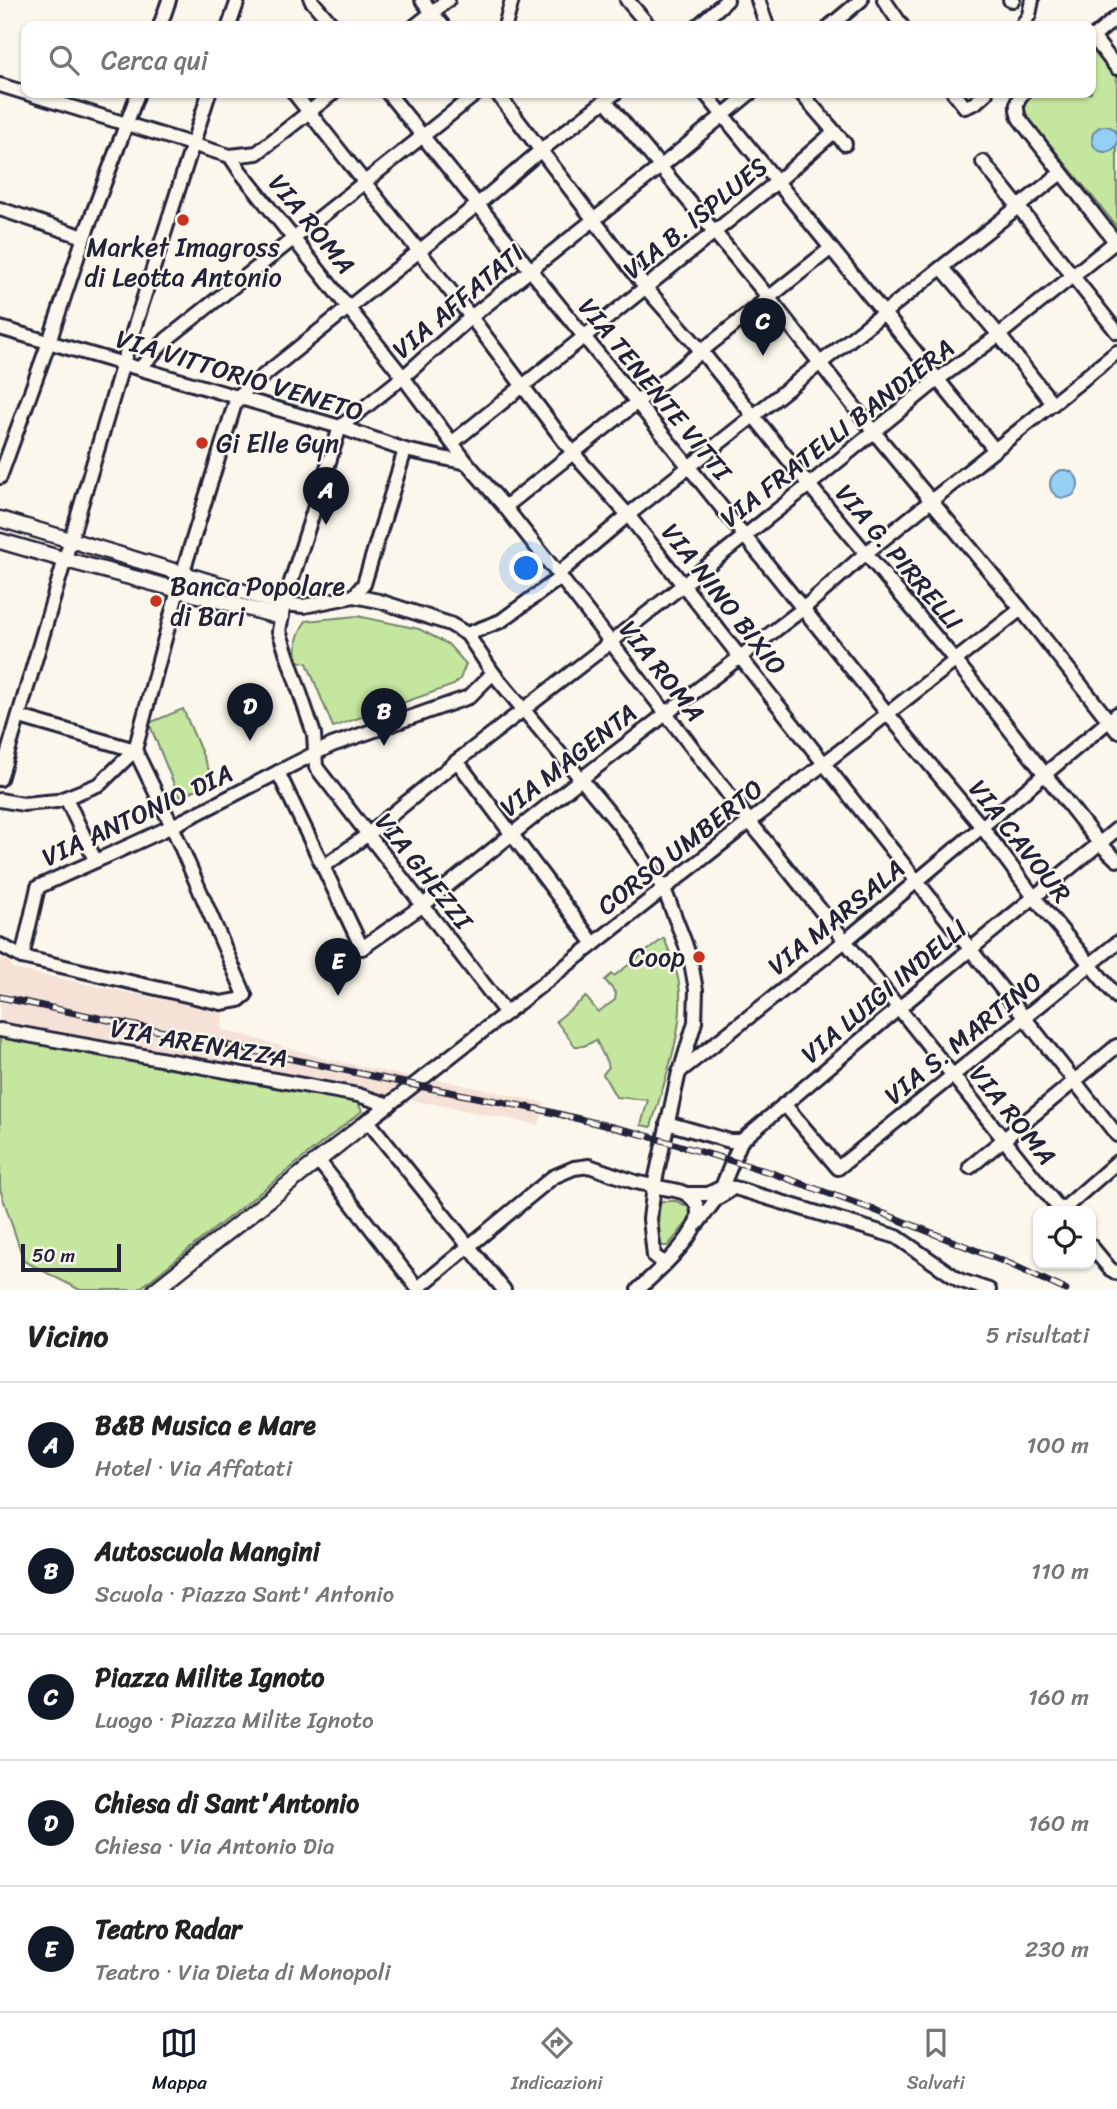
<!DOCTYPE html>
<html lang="it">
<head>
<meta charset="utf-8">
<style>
	:root { --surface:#fff; --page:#f2f2f2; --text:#222; --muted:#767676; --line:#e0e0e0; --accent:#111827 }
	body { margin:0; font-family:Sriracha,sans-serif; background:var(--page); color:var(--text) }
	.controls { position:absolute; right:21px; bottom:21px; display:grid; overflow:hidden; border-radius:14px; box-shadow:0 2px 5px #0004 }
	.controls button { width:63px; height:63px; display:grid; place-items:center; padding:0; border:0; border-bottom:2px solid var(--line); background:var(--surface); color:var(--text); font:35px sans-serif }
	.scale { position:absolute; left:21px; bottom:18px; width:100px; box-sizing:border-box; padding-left:7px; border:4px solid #22223b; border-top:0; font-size:19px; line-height:24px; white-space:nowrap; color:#22223b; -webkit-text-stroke:5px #fbf7ec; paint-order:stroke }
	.you { position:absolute; left:527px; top:569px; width:24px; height:24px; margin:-18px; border:5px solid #fff; border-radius:50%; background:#1a73e8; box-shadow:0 0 0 10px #1a73e833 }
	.badge { display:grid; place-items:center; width:46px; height:46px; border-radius:50%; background:var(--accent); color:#fff; font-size:23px; font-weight:700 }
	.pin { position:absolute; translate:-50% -58px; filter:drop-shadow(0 2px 4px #0008) }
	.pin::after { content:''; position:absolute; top:37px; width:24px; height:21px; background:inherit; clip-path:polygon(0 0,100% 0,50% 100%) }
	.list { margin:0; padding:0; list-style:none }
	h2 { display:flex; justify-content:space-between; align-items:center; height:91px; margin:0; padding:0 28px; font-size:30px }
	h2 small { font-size:23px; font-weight:400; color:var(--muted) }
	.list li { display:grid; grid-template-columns:46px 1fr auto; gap:21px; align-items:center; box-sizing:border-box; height:126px; padding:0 28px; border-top:2px solid var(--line) }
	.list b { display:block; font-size:26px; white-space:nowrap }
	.list p { margin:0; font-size:23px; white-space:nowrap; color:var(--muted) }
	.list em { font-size:23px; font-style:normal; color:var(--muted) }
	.icon { flex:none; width:38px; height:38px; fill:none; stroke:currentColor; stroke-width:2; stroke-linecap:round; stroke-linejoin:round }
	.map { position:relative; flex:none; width:1117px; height:1290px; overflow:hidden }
	.search { position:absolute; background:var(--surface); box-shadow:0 2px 5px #0004; left:21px; right:21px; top:21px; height:77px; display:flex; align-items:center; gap:18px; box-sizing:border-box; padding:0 24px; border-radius:14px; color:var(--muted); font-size:26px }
	.sheet { height:721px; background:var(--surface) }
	nav { display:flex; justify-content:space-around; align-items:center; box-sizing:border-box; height:98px; border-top:2px solid var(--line); background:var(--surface); font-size:19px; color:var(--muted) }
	nav a { display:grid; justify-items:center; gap:4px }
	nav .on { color:var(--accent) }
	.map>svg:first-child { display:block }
	.built { fill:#f5e1d5 }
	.green { fill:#c5e69f; stroke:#74846d; stroke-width:2 }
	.water { fill:#93d0f3; stroke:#668aa9; stroke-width:2 }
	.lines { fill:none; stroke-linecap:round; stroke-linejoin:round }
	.minor-casing { stroke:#22223b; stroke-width:18 }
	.tertiary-casing { stroke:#22223b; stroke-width:19 }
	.minor { stroke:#fbf7ec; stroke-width:12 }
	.tertiary { stroke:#fbf7ec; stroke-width:14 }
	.rail-casing { stroke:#22223b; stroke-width:7 }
	.rail { stroke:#fbf7ec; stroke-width:4.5; stroke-dasharray:13; stroke-linecap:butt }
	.poi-dot { fill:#c8321e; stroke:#fbf7ec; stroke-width:2.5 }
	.labels { text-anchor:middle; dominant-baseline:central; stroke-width:5; stroke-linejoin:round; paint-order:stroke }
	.street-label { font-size:26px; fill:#22223b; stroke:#fbf7ec }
	.poi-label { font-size:26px; fill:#22223b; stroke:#fbf7ec; text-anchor:start }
</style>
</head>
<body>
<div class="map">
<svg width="1117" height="1290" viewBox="0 0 1117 1290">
	<rect width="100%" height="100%" fill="#fbf7ec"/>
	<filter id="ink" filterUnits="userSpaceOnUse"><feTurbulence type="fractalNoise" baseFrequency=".0143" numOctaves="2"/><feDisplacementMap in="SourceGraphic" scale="14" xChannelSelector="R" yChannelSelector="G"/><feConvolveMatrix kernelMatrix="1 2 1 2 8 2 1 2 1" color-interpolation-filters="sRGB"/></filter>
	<g filter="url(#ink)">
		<!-- built -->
		<polygon class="built" points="0,958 9,961 13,969 224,1012 221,1029 331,1060 429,1081 436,1079 545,1103 539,1125 214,1061 126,1050 0,1024"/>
		<!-- green -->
		<g class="green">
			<polygon points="1091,42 1117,73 1117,227 1025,114 1020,104 1027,93 1091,93"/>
			<path d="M357,616L419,629L448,644L466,664L460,679L454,685L333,727L307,663L298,661C295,645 296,635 306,621Z"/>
			<polygon points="183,709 214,782 179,797 149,723"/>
			<path d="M664,938C670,953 677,968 679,984C686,1028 663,1084 651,1127L641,1125L648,1100L616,1097L603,1074L609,1067L596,1040L584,1046H575L556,1021L586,997L598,1012L615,1000L616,993L605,980L612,974L614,976Z"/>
			<polygon points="0,1035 102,1057 356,1099 362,1111 138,1290 80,1290 24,1261 0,1189"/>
			<polygon points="663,1201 676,1201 691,1208 694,1214 668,1246 662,1246 654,1222 656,1206"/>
		</g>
		<!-- water -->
		<g class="water">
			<circle cx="1105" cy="139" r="13"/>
			<circle cx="1064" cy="484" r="14"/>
		</g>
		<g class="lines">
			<!-- minor casing -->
			<g class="minor-casing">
				<g id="minor">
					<polyline points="311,0 333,26"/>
					<polyline points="422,0 443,26"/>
					<polyline points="627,0 649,26"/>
					<polyline points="758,0 767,26"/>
					<polyline points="884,0 902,26"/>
					<polyline points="1010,0 1013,0"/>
					<polyline points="160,26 169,0"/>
					<polyline points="229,26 238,0"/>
					<polyline points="415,26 448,0"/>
					<polyline points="505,26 512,0"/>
					<polyline points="698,26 727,0"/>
					<polyline points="830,26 861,0"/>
					<polyline points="1022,26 1029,15 1032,0"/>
					<polyline points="1093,37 1117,68"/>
					<polyline points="1091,39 1117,17"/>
					<polyline points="0,85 230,156 257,153 333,93"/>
					<polyline points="294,93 471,317 573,453 628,515 1117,1135"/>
					<polyline points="388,93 887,713 982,827 1034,897 1117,997"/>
					<polyline points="497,93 645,287 698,347 809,485 955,660 1099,843 1117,860"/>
					<polyline points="705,93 995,450"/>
					<polyline points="801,93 845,144"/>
					<polyline points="954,93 965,107 975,103 986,93"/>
					<path d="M1023,93C1015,101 1016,108 1019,118L1117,244"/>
					<polyline points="605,100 769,298 874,432 1021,609 1117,731"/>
					<polyline points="230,156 240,171 403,377 467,463 505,507 558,574 750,822 1061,1211"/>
					<polyline points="983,162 1117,332"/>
					<polyline points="0,209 84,237"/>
					<polyline points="942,268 999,335 1053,404"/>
					<polyline points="0,328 340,427 405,450 467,463"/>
					<polyline points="140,368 167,339 477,93"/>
					<polyline points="453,442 778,181 834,132"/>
					<polyline points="0,477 49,342 84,237 138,93"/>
					<polyline points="505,507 830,249"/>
					<polyline points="558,574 628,515 1061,173"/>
					<polyline points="354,596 364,584 405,450"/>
					<polyline points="284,604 340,427 403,377 471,317 659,168 750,93"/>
					<polyline points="467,634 501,621 561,577"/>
					<polyline points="493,673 621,827 664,889 685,943 691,962 696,990 695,1022 680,1072"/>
					<polyline points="457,761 594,944"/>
					<polyline points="278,772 362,948 422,906 581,779 804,608 866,553 1117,352"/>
					<polyline points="0,779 123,363 209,93"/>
					<polyline points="66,798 95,860"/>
					<polyline points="0,800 23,804 57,801 100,784 135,750 182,575 237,397 478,204 540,151 615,93"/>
					<polyline points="323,867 367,835 457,761 611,642 809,485 937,380 999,335 1115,242"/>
					<polyline points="0,945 22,957 221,1003 239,1000 245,995 172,826 135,750 20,717"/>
					<path d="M22,957L38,887C83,866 129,847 174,825C227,799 279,771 332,745L469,697L493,673L467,634L450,624L379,601L354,596L304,606L284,604L279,631L314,734L316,767L506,1013"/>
					<polyline points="0,1030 358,1095 389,1105"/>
					<polyline points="784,1104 838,1168 1117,943"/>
					<polyline points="667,1123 730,1141 741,1141 899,1008 1117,829"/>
					<polyline points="318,1160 419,1290"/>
					<polyline points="970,1167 1117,1046"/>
					<polyline points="722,1187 735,1188 897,1237 959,1280 989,1290"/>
					<polyline points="687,1194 708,1194 722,1187 741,1141"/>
					<polyline points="1061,1211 1117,1162"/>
					<polyline points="698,1223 716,1199 729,1191"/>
					<polyline points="1091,1246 1110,1269 1117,1273"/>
					<polyline points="418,1288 553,1177 574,1168 589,1166 635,1182 654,1186 679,1072 845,941 1117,714"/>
					<polyline points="504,1290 368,1121 1021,609"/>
					<path d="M638,1290C654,1273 726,1217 686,1194C678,1189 663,1189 654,1186L650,1219L654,1256L665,1263"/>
				</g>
			</g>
			<!-- tertiary casing -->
			<g class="tertiary-casing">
				<g id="tertiary">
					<polyline points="0,519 284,604"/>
					<polyline points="0,541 66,560 281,617"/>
					<polyline points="155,1290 368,1121"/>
				</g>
			</g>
			<!-- minor -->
			<use href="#minor" class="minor"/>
			<!-- tertiary -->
			<use href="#tertiary" class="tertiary"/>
			<!-- rail casing -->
			<g class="rail-casing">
				<polyline id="rail" points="0,997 414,1085 542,1110 641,1134 769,1172 872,1209 1010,1264 1066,1290"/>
			</g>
			<!-- rail -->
			<use href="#rail" class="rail"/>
		</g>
	</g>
	<!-- markers -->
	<g class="poi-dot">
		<circle cx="183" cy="220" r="7"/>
		<circle cx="202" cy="443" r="7"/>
		<circle cx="156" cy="601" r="7"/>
		<circle cx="699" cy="957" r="7"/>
	</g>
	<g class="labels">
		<!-- street labels -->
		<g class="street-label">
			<text transform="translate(695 218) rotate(-39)">VIA B. ISPLUES</text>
			<text transform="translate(312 224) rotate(51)">VIA ROMA</text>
			<text transform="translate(458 301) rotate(-40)">VIA AFFATATI</text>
			<text transform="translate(240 375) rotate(17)">VIA VITTORIO VENETO</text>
			<text transform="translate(655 389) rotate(51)">VIA TENENTE VITTI</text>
			<text transform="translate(837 433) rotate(-38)">VIA FRATELLI BANDIERA</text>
			<text transform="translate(899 557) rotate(50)">VIA G. PIRRELLI</text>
			<text transform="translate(724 599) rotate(52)">VIA NINO BIXIO</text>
			<text transform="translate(662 671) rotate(52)">VIA ROMA</text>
			<text transform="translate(568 760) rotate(-38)">VIA MAGENTA</text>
			<text transform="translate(137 815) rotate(-25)">VIA ANTONIO DIA</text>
			<text transform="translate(1020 841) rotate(52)">VIA CAVOUR</text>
			<text transform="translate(680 847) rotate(-38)">CORSO UMBERTO</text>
			<text transform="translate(424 871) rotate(52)">VIA GHEZZI</text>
			<text transform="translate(836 917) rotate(-39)">VIA MARSALA</text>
			<text transform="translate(884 991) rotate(-40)">VIA LUIGI INDELLI</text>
			<text transform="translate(963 1038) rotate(-39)">VIA S. MARTINO</text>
			<text transform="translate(199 1043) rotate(10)">VIA ARENAZZA</text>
			<text transform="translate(1013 1115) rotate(51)">VIA ROMA</text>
		</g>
		<!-- poi labels -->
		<g class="poi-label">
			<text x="183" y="247" text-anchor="middle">Market Imagross<tspan x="183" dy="30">di Leotta Antonio</tspan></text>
			<text x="216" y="443">Gi Elle Gyn</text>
			<text x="170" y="586">Banca Popolare<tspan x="170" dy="30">di Bari</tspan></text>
			<text x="685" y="957" text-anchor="end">Coop</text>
		</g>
	</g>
</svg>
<div class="controls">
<button><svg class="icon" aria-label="locate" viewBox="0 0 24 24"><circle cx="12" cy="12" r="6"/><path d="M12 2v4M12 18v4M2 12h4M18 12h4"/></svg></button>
</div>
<div class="scale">50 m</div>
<div class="you"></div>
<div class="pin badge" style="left:326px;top:525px">A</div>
<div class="pin badge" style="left:384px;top:746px">B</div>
<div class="pin badge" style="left:763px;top:356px">C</div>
<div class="pin badge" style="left:250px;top:741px">D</div>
<div class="pin badge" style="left:338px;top:996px">E</div>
<div class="search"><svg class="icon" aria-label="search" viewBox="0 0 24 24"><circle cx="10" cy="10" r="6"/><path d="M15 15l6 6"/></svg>Cerca qui</div>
</div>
<section class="sheet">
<h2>Vicino<small>5 risultati</small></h2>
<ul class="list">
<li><span class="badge">A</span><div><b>B&amp;B Musica e Mare</b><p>Hotel · Via Affatati</p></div><em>100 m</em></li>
<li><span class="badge">B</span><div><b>Autoscuola Mangini</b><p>Scuola · Piazza Sant' Antonio</p></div><em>110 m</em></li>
<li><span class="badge">C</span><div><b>Piazza Milite Ignoto</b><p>Luogo · Piazza Milite Ignoto</p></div><em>160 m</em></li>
<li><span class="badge">D</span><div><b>Chiesa di Sant'Antonio</b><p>Chiesa · Via Antonio Dia</p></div><em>160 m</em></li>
<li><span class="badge">E</span><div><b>Teatro Radar</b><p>Teatro · Via Dieta di Monopoli</p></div><em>230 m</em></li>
</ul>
</section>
<nav>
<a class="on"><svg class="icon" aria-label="map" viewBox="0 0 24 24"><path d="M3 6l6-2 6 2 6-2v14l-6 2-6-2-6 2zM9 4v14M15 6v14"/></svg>Mappa</a>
<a><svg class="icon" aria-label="directions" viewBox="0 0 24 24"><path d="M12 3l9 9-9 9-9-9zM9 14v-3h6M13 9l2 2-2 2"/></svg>Indicazioni</a>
<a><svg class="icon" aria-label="saved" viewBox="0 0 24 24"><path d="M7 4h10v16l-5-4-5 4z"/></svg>Salvati</a>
</nav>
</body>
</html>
